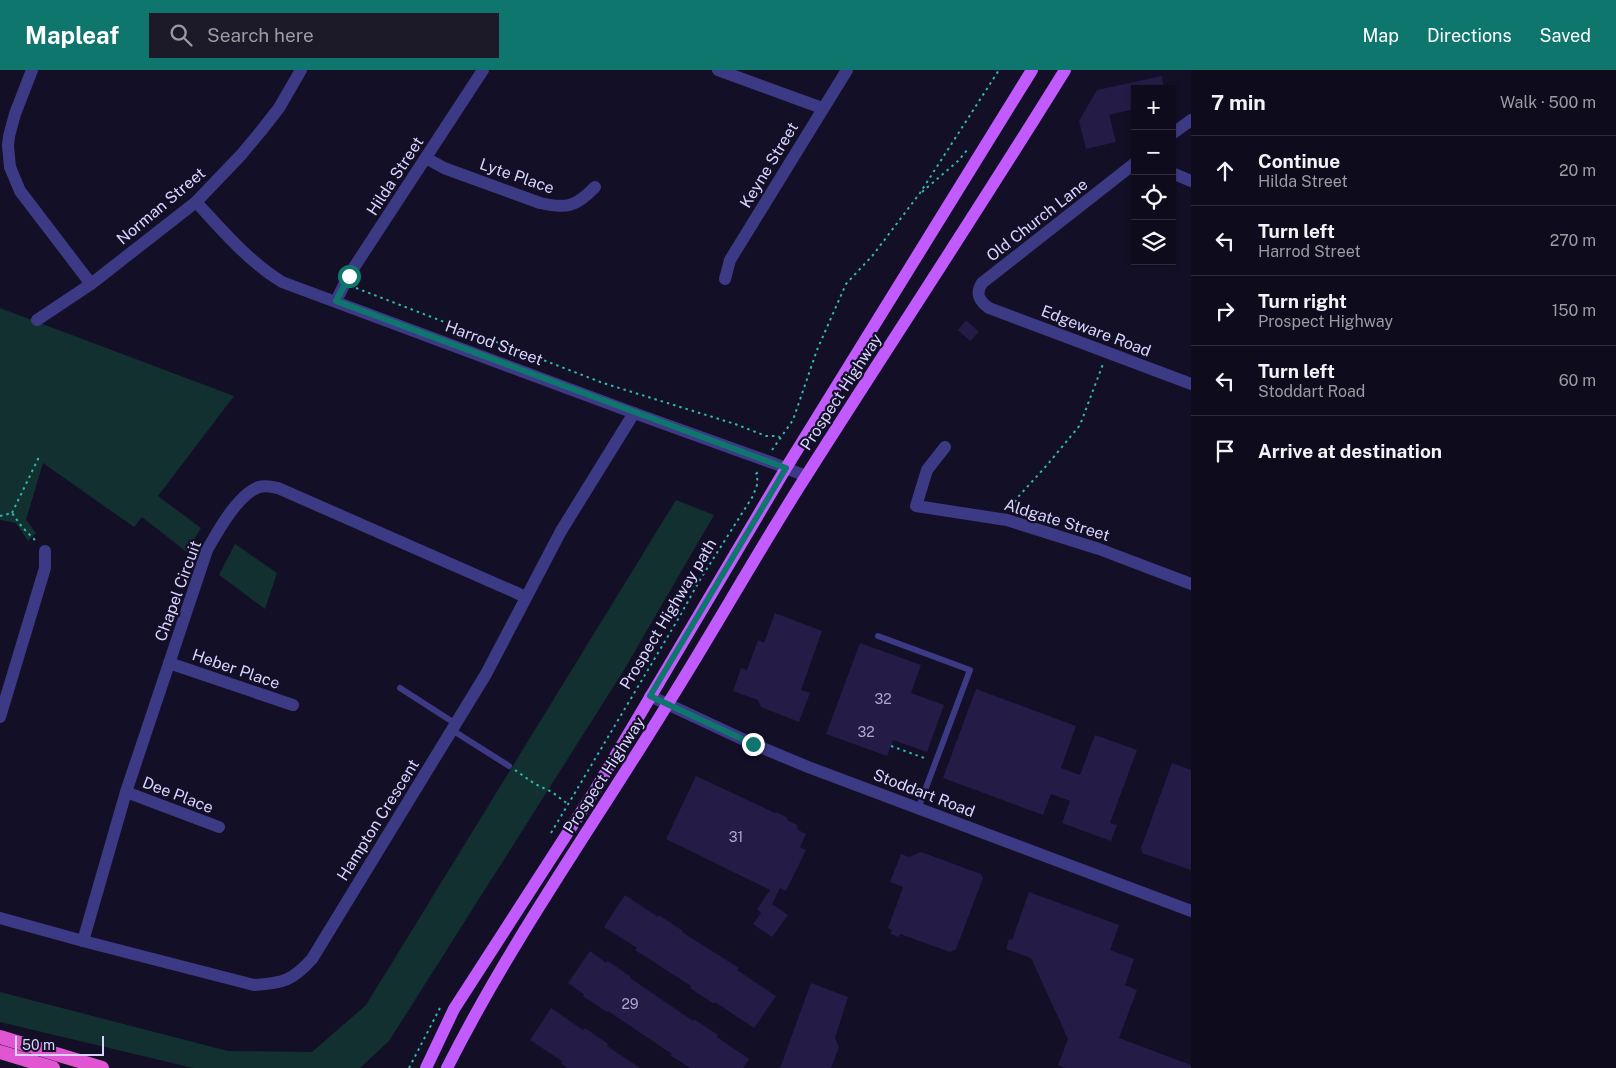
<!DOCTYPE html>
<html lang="en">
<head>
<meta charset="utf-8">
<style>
	:root { --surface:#0e0b1c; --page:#1c1929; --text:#f1f3f6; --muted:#9b9ba3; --line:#2e2b3b; --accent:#0f766e }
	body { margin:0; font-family:"Public Sans",sans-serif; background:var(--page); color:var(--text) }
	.controls { position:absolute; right:15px; top:15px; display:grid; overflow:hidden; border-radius:0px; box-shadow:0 1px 4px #0004 }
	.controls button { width:45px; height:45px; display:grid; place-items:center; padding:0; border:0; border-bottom:1px solid var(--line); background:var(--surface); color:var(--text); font:25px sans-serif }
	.scale { position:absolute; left:15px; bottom:12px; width:89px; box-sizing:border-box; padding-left:5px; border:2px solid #d9d4ff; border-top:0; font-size:14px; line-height:18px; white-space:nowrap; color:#d9d4ff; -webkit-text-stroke:4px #130f26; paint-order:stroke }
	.stop { position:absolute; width:15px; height:15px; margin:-11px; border:4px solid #0f766e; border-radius:50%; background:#fff }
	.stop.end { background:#0f766e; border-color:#fff; box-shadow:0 1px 5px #0008 }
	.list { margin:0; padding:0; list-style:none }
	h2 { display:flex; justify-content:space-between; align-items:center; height:65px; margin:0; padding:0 20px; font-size:21px }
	h2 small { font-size:16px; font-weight:400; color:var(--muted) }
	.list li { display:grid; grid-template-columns:32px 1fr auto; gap:15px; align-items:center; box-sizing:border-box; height:70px; padding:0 20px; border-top:1px solid var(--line) }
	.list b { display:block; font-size:19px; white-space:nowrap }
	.list p { margin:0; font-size:16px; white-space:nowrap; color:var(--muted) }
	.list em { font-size:16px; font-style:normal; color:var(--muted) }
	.icon { flex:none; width:28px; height:28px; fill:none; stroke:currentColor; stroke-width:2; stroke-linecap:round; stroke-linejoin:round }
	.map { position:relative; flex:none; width:1191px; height:998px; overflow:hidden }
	header { display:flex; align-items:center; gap:30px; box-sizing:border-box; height:70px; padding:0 25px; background:var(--accent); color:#fff }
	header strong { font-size:24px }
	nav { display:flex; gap:28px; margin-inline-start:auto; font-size:18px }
	.search { width:350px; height:45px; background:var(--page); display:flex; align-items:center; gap:12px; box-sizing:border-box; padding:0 18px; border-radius:0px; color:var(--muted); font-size:19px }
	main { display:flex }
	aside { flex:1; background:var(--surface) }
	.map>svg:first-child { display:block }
	.green { fill:#12302f }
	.building { fill:#241b47 }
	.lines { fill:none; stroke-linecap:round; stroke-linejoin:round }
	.path { stroke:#2fb8b0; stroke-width:2; stroke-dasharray:2.5 4; stroke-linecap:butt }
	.service { stroke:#3d3a85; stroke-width:6 }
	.minor { stroke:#3d3a85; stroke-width:12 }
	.primary { stroke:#c25bff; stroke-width:12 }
	.trunk { stroke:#e055d1; stroke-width:14 }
	.route { stroke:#0f766e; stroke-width:6 }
	.labels { text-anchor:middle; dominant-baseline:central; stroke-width:4.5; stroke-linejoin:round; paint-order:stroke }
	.number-label { font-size:14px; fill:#aca6d1 }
	.street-label { font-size:16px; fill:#d9d4ff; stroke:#130f26 }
</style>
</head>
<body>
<header>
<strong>Mapleaf</strong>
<div class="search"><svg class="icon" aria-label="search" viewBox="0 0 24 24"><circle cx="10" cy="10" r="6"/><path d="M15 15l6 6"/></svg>Search here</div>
<nav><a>Map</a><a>Directions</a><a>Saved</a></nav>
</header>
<main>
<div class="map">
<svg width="1191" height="998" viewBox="0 0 1191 998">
	<rect width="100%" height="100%" fill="#130f26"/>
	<!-- green -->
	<g class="green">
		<polygon points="0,238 234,326 158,426 201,458 196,466 188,483 142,447 134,457 43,393 26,450 36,463 28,471 16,453 0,450"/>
		<polygon points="676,430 714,445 624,600 389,971 360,998 193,998 0,952 0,922 228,981 312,982 366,935"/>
		<polygon points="235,474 277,503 265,539 219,505"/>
	</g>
	<!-- building -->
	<g class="building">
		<polygon points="1162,6 1164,19 1135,19 1135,39 1109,45 1116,72 1086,79 1079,51 1097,20"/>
		<polygon points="966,250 979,262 970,271 958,260"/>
		<polygon points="775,543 822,561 801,620 810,623 799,652 761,637 758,630 733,621 741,598 747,600 758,570 764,573"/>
		<polygon points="860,573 921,595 911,623 944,635 927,682 893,670 887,686 826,664"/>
		<polygon points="976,619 1076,656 1061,698 1080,705 1095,665 1137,680 1110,753 1117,755 1111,771 1062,753 1070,731 1051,724 1043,745 943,708"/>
		<polygon points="1172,693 1191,700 1191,800 1142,783 1141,778"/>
		<polygon points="696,706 775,743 776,742 788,748 787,750 797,755 798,760 806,764 800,777 806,780 786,821 780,818 772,834 788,845 772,867 753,854 761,843 757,839 770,820 666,769"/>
		<polygon points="921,782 981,804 983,808 956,879 950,882 900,864 899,867 890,864 892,860 888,858 903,817 890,812 901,784 909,787"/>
		<polygon points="1029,822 1119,855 1110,880 1134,889 1125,915 1137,920 1119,968 1191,995 1191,998 1065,998 1058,995 1068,969 1031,888 1006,879 1009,869 1012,870"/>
		<polygon points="625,825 658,847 659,845 683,861 682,862 739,898 737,900 776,926 754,958 715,932 714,934 690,918 691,916 635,880 637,878 604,857"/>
		<polygon points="590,881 606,893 608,891 631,907 630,908 693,951 694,949 718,965 717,967 749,989 743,998 690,998 670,985 672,984 608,941 607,942 583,926 584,924 568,913"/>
		<polygon points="811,913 848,927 835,968 839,977 831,998 780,998"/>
		<polygon points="551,938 583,960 585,958 608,974 607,976 640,998 567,998 561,993 562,991 530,970"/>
	</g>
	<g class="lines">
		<!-- path -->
		<g class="path">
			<polyline points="922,122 958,91 968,79"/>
			<polyline points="356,218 603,313 735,354 766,366 775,366 780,367"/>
			<polyline points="772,380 793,350 817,280 846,214 873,185 920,123 999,0"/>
			<polyline points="1012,438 1018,427 1048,394 1080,355 1103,294"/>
			<polyline points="12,443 39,387"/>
			<polyline points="0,446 12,443 22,457 37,472"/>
			<polyline points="891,676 927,689"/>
			<polyline points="515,700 535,714 552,722 569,735"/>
			<polyline points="551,763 677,551 701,508 753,426 758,412 756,404 759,401"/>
			<polyline points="409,998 440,938"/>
		</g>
		<!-- service -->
		<g class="service">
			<polyline points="878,566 970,600 918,739"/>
			<polyline points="400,618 456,654"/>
			<polyline points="452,660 509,696"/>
		</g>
		<!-- minor -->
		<g class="minor">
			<polyline points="32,0 15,44 9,66 8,76 10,97 20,121 91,214"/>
			<polyline points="718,0 822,38"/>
			<polyline points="1172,64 1191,50"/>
			<path d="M426,88L444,98L540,133C566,139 576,137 595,117"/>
			<path d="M1135,93L982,213C975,224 979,231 989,238L1191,314"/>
			<polyline points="1172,103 1191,111"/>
			<path d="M196,132C223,161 248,191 282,212L634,343L773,393L806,406"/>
			<polyline points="725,209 730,190 847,0"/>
			<polyline points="336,231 349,205 483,0"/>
			<polyline points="37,250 91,214 196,132 241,85 261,61 279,38 301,0"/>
			<polyline points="945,377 927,400 916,436 1007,450 1099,479 1191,514"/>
			<polyline points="169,593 293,635"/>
			<polyline points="650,626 753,674 808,697 1191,841"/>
			<polyline points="0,647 45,498 45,481"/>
			<polyline points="126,722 219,757"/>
			<path d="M0,848L83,871L254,915C283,913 292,911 312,889L486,604L561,461L634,343"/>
			<path d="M83,871L126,722L207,480C218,461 238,424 259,417C266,415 272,417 278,418L526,527"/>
		</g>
		<!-- primary -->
		<g class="primary">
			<polyline points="426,998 454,939 594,722 786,398 1032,0"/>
			<path d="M447,998C511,871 593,756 667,635C715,559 759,479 808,403C893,269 981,136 1065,0"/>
		</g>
		<!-- trunk -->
		<g class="trunk">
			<polyline points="0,967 102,998"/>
			<polyline points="0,982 53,998"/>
		</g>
	</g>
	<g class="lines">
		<!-- route -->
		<polyline class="route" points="349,206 336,231 786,398 650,626 753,674"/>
	</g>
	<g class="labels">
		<!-- number labels -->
		<g class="number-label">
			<text x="883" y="629">32</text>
			<text x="866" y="662">32</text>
			<text x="736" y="767">31</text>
			<text x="630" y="934">29</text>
		</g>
		<!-- street labels -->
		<g class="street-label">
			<text transform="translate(769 95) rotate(-59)">Keyne Street</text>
			<text transform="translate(395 106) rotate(-57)">Hilda Street</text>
			<text transform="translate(517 106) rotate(19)">Lyte Place</text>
			<text transform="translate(161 136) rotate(-40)">Norman Street</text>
			<text transform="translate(1037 150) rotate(-38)">Old Church Lane</text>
			<text transform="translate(1096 261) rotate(21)">Edgeware Road</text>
			<text transform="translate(494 273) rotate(20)">Harrod Street</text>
			<text transform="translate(841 322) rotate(-57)">Prospect Highway</text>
			<text transform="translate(1057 450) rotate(17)">Aldgate Street</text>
			<text transform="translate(178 521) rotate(-70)">Chapel Circuit</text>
			<text transform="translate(668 544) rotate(-59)">Prospect Highway path</text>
			<text transform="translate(236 599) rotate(19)">Heber Place</text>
			<text transform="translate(604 705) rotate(-57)">Prospect Highway</text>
			<text transform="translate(924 723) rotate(21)">Stoddart Road</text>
			<text transform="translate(178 725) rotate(21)">Dee Place</text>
			<text transform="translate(378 750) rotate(-58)">Hampton Crescent</text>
		</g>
	</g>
</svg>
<div class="controls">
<button>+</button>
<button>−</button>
<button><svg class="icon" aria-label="locate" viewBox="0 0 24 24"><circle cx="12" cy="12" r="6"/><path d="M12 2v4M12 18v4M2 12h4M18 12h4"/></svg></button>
<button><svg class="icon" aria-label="layers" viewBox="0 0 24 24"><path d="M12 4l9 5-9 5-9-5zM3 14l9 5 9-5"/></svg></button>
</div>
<div class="scale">50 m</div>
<div class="stop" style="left:349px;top:206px"></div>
<div class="stop end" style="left:753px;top:674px"></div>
</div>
<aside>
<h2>7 min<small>Walk · 500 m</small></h2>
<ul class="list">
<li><svg class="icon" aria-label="ahead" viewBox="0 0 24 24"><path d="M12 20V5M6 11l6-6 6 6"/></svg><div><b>Continue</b><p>Hilda Street</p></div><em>20 m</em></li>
<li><svg class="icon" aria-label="left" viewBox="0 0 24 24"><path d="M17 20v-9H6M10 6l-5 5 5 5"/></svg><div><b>Turn left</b><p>Harrod Street</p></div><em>270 m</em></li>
<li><svg class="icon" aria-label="right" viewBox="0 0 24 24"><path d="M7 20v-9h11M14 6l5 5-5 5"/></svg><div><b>Turn right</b><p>Prospect Highway</p></div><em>150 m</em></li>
<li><svg class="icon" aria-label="left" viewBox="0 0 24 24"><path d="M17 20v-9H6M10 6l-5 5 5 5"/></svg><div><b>Turn left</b><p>Stoddart Road</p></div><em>60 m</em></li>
<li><svg class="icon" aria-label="arrive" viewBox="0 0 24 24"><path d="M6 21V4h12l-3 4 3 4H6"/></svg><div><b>Arrive at destination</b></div></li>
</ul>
</aside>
</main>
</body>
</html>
